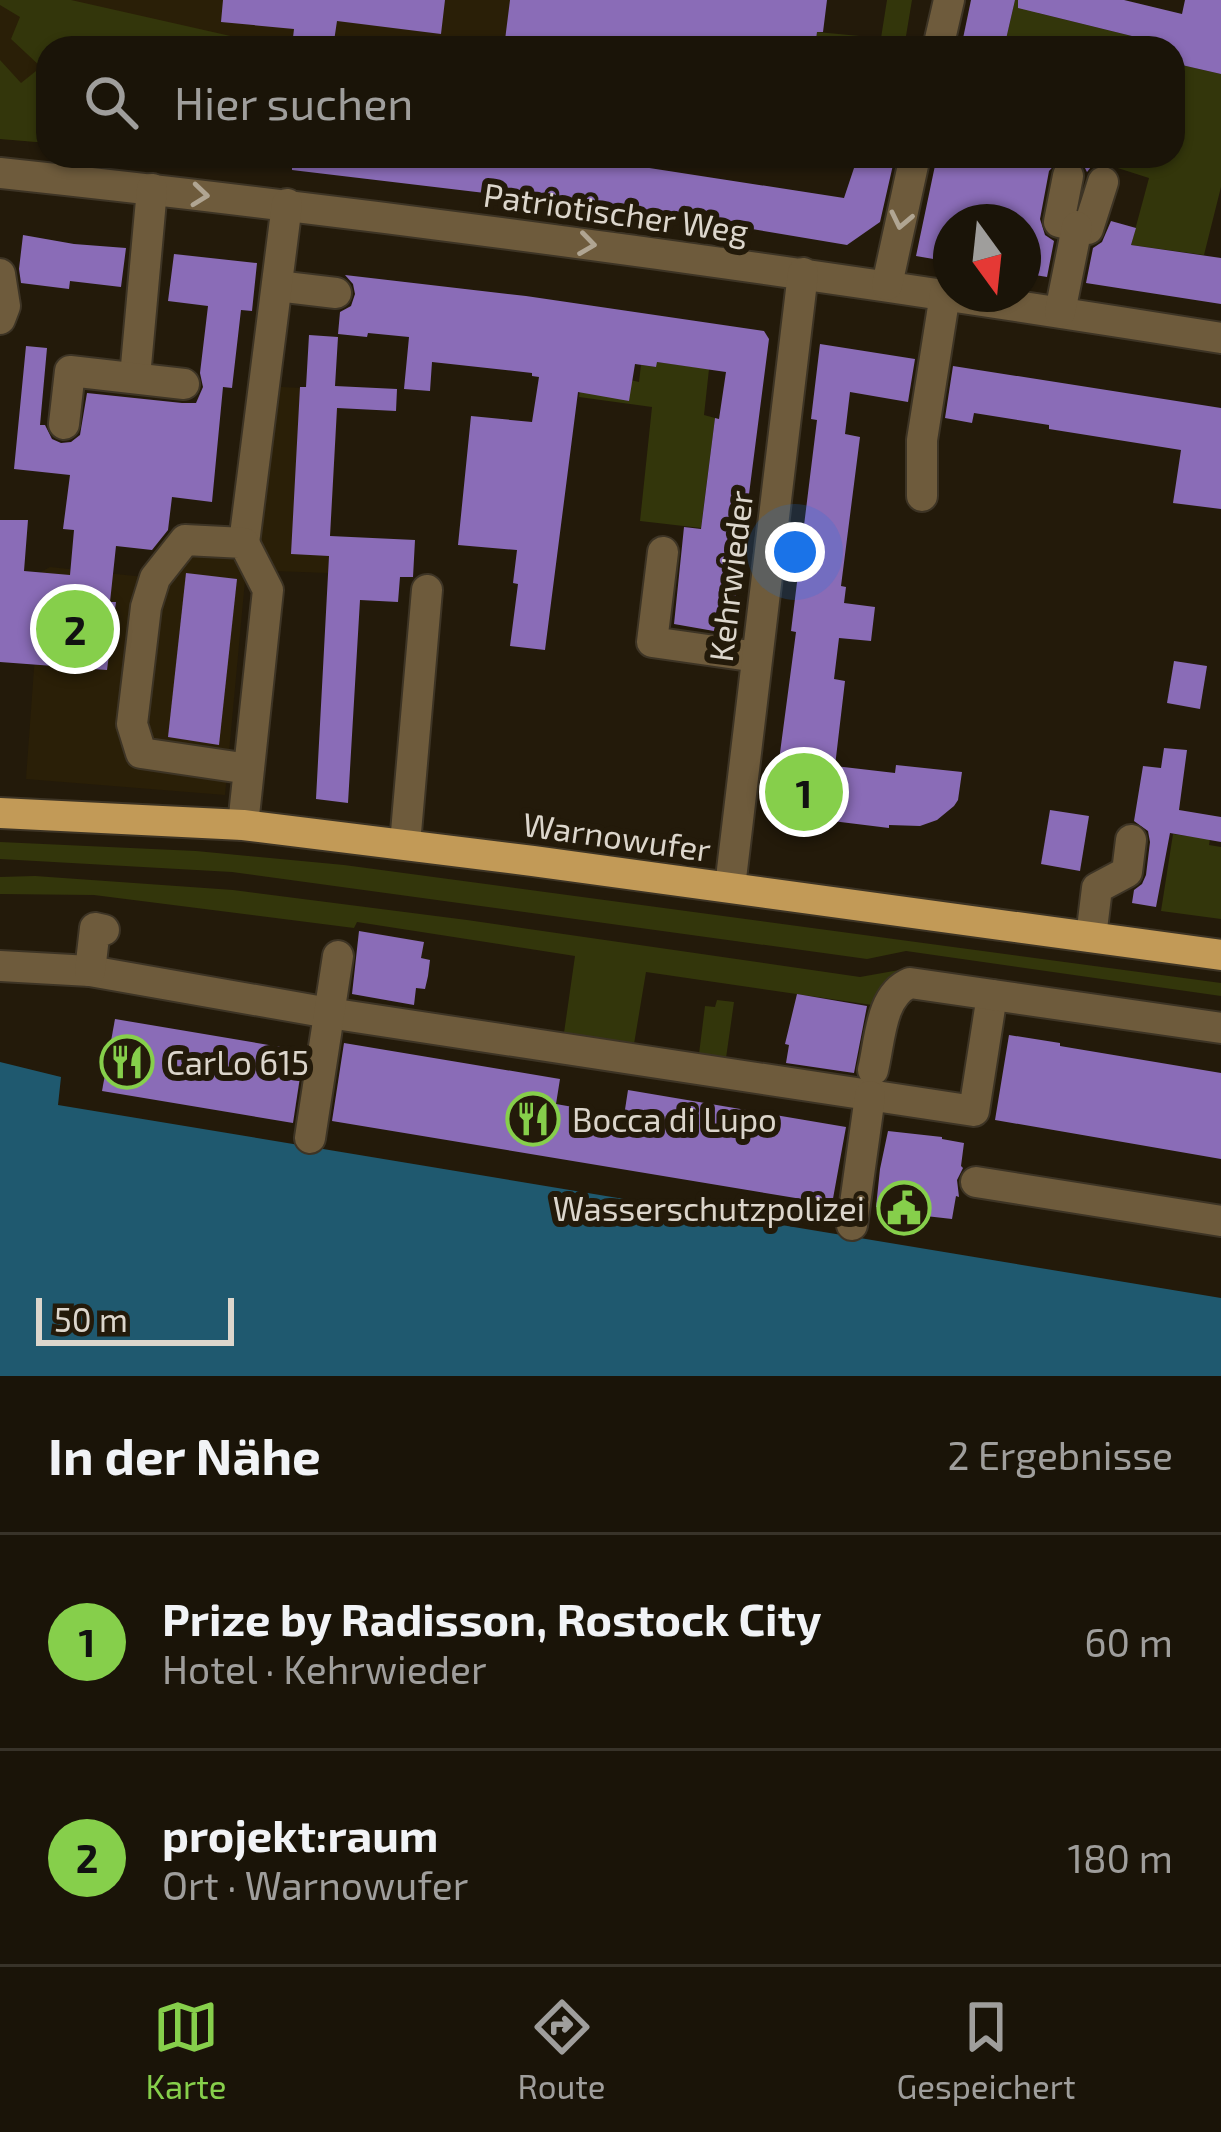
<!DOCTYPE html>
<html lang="de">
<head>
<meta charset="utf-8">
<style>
	:root { --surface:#1a1408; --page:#272116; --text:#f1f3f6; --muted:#9f9e9c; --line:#383329; --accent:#86cf4b }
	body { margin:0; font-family:"Exo 2",sans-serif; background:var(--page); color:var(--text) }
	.compass { position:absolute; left:933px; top:204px; width:108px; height:108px; border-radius:50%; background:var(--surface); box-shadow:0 3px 9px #0004; rotate:165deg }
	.scale { position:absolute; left:36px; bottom:30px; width:198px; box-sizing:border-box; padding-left:12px; border:6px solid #dcd6cc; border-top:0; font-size:33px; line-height:42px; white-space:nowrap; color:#dcd6cc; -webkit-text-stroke:9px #231a0a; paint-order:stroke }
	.you { position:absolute; left:795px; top:552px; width:42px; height:42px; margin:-30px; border:9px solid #fff; border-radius:50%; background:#1a73e8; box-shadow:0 0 0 18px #1a73e833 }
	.badge { display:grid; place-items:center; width:78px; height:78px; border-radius:50%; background:var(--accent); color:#111; font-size:39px; font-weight:700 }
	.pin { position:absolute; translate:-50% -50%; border:6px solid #fff; box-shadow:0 3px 12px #0006 }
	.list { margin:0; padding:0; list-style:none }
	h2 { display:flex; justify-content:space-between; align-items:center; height:156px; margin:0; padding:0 48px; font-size:51px }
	h2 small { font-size:39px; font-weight:400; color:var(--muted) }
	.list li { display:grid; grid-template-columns:78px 1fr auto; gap:36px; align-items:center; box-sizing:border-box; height:216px; padding:0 48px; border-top:3px solid var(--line) }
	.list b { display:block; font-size:45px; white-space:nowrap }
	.list p { margin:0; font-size:39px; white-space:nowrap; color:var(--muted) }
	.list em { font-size:39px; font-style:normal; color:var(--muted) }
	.icon { flex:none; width:66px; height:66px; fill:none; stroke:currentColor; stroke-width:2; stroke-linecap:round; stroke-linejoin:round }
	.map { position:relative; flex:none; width:1221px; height:1376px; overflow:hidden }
	.search { position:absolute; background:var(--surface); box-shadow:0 3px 9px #0004; left:36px; right:36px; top:36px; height:132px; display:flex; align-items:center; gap:30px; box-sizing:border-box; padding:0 42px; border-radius:36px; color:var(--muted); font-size:45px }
	.sheet { height:588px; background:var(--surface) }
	nav { display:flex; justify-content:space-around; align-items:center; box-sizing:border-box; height:168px; border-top:3px solid var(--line); background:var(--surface); font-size:33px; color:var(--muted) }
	nav a { display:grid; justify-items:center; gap:6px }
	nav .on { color:var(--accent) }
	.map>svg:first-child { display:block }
	.built { fill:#2a1f07 }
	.green { fill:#33360b }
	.water { fill:#1f596f }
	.building { fill:#8a6cb7 }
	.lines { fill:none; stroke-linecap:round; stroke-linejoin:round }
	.minor-casing { stroke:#3d3425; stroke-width:34 }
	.major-casing { stroke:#3d3425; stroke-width:34 }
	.minor { stroke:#6e5b3c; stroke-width:30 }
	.major { stroke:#c29a57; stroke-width:30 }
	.oneway { stroke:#b0a592 }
	.labels { text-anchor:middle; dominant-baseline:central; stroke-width:12; stroke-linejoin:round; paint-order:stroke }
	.street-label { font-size:33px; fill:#dcd6cc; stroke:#231a0a }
	.poi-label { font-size:33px; fill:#dcd6cc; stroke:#231a0a; text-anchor:start }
</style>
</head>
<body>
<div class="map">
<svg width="1221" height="1376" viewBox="0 0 1221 1376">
	<rect width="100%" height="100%" fill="#231a0a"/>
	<!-- built -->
	<g class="built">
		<polygon points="0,0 510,0 505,48 48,48 48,143 0,139"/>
		<polygon points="264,386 339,390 328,573 246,570 225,795 26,779 41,572 50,567 154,578 185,540 244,543"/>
	</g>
	<!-- green -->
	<g class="green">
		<polygon points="0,0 71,0 284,48 48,48 48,143 0,139 0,60 21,83 41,67 11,39 20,17 0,5"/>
		<polygon points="887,0 912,0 904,48 815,48 817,32 881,38"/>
		<polygon points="1015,0 1040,0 1038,13 1144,39 1142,48 1004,48"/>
		<polygon points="1173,63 1221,74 1221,187 1204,255 1131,245 1149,178 1102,163 1103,159 1096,156 1173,156"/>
		<polygon points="657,362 709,369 704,415 715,418 701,528 640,521 652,407 579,397 582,369 639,382 641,365 655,367"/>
		<polygon points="1173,834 1210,839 1209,845 1221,847 1221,919 1161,911"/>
		<polygon points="0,842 196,851 344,865 1221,983 1221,996 906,951 867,959 232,872 0,859"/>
		<polygon points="35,876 233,890 467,920 860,977 905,969 946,974 891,978 872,1005 646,972 634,1044 564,1033 575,956 357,922 354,928 94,895 0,894 0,877"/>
		<polygon points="717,1000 734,1002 726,1058 699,1054 705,1006 715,1007"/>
	</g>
	<!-- water -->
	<polygon class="water" points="0,1062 61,1077 58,1105 1221,1298 1221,1376 0,1376"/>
	<!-- building -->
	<g class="building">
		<polygon points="223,0 445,0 441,34 337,21 333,48 292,46 294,29 221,22"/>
		<polygon points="510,0 827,0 823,32 817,32 815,48 504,48"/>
		<polygon points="971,0 1015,0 1004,48 961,48"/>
		<polygon points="1018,0 1124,0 1182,14 1185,0 1221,0 1221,74 1173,63 1173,48 1142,48 1144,39 1018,8"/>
		<polygon points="292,156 632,156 630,165 844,198 858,156 895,156 880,222 847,245 668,215 292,170"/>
		<polygon points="937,156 1104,156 1102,163 1091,167 1087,172 1082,162 1071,157 1061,158 1049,171 1040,219 1045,235 1054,241 1047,277 1023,273 1023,222 951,222 951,262 916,256"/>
		<polygon points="1111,221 1136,228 1131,245 1221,258 1221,304 1086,283 1093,248 1102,242"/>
		<polygon points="23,235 74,244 126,248 121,287 70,281 69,289 21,283 19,269"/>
		<polygon points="174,254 257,263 252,311 241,310 232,388 223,387 212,502 172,497 168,530 152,550 116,546 110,602 116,602 107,670 0,662 0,520 28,520 24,571 70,575 74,530 63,529 70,475 14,469 26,346 47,348 40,425 45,425 52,439 61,443 71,442 80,435 87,393 182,403 196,403 203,387 200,373 208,306 168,301"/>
		<polygon points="345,275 526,296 764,331 769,339 731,634 674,624 684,527 701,529 715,418 719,419 726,372 657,362 656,367 635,364 629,401 578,392 545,650 510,646 518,584 513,583 517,550 458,545 471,416 532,422 539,377 532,376 532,373 432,362 430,391 404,389 409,337 368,333 367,337 338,334 340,312 351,306 355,294 353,284"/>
		<polygon points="309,335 338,337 335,386 397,389 396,411 337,408 330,536 415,540 413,577 400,577 398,602 360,600 348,803 316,799 329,556 291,554 300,387 306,387"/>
		<polygon points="820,344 915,359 908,402 850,392 845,434 860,437 841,586 846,587 844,603 875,607 871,641 839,638 834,679 845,681 835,766 895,773 896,765 962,772 958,800 954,806 937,820 920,826 889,825 889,828 800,817 783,804 776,783 796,632 791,631 817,420 811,419"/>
		<polygon points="953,366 1221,408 1221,509 1173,503 1181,450 1049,429 1049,425 974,413 972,423 945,418"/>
		<polygon points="186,573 237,579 219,745 168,737"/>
		<polygon points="1174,661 1207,666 1200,709 1167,703"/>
		<polygon points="1164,748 1187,750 1179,810 1221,817 1221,842 1170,833 1156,907 1132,903 1134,890 1142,884 1146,875 1150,842 1148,831 1134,821 1143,766 1161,768"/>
		<polygon points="1050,810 1089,816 1080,871 1041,864"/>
		<polygon points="359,931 424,942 421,958 430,960 428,976 425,989 416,988 414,1005 352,994"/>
		<polygon points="797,994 867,1006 854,1073 786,1063 789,1045 785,1044"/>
		<polygon points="115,1019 304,1051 293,1123 102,1091"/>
		<polygon points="1009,1035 1060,1043 1060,1046 1221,1073 1221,1159 995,1120"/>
		<polygon points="344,1043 560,1079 556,1104 624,1116 628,1090 846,1127 832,1204 332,1121"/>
		<polygon points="888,1131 942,1137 942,1139 964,1143 961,1166 963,1168 957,1180 959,1197 956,1196 952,1219 899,1213 899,1211 876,1207 880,1169"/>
	</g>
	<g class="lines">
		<!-- minor casing -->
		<g class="minor-casing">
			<g id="minor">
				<polyline points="938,48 949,0"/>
				<path d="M0,173C409,217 815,273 1221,338"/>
				<polyline points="1068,176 1059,222 1088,229 1103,182"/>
				<polyline points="0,274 5,306 0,319"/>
				<polyline points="887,285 915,156"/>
				<polyline points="277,286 336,293"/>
				<polyline points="1060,312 1077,227"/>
				<polyline points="135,377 152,189"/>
				<polyline points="64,424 70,371 184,384"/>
				<polyline points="922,496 922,440 945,294"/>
				<polyline points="244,543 287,204"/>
				<polyline points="663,552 652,642 757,657"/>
				<polyline points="243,825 268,590 244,543 185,540 155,578 146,607 132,724 141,753 249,769"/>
				<polyline points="405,844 427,590"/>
				<polyline points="730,887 803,273"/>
				<polyline points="1091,937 1097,888 1127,872 1131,840"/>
				<polyline points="0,966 90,971 329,1013 974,1111 992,995"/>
				<polyline points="90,971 95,928 104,930"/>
				<path d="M873,1070C880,1042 880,995 910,983L1221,1028"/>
				<polyline points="310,1138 338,956"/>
				<polyline points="976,1182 1221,1221"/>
				<polyline points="852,1225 870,1096"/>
			</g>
		</g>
		<!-- major casing -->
		<g class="major-casing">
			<polyline id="major" points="0,813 243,825 533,861 1221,955"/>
		</g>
		<!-- minor -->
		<use href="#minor" class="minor"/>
		<!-- major -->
		<use href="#major" class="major"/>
	</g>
	<!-- one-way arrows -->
	<defs><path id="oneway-chevron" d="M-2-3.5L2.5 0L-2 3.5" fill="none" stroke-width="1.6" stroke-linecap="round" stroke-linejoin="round" transform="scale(3)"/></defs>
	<g class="oneway">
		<use href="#oneway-chevron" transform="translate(200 195) rotate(6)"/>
		<use href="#oneway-chevron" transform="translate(901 220) rotate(102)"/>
		<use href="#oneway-chevron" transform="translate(587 244) rotate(8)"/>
	</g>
	<!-- icons -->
	<defs>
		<g id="restaurant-ring" transform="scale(2.7)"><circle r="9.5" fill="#231a0a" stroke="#86cf4b" stroke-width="1.5"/><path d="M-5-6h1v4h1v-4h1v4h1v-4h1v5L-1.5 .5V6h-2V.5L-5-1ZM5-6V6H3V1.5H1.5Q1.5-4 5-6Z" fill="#86cf4b"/></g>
		<g id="civic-ring" transform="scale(2.7)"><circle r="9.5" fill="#231a0a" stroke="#86cf4b" stroke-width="1.5"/><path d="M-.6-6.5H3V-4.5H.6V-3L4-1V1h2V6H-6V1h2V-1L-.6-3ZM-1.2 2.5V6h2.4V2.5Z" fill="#86cf4b"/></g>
	</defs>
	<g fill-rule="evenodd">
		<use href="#restaurant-ring" x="127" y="1062"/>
		<use href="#restaurant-ring" x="533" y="1119"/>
		<use href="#civic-ring" x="904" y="1208"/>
	</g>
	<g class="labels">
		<!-- street labels -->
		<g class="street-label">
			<text transform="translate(616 212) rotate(8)">Patriotischer Weg</text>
			<text transform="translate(730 576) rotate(-83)">Kehrwieder</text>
			<text transform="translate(617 836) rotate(8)">Warnowufer</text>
		</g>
		<!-- poi labels -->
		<g class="poi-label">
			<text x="166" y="1062">CarLo 615</text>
			<text x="572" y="1119">Bocca di Lupo</text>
			<text x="865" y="1208" text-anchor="end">Wasserschutzpolizei</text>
		</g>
	</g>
</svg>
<svg class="compass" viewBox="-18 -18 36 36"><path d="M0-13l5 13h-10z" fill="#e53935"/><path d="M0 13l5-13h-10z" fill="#9f9e9c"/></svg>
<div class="scale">50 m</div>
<div class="you"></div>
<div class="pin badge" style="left:804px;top:792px">1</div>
<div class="pin badge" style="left:75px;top:629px">2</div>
<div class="search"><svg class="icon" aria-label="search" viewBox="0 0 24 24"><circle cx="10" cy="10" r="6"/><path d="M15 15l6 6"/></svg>Hier suchen</div>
</div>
<section class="sheet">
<h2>In der Nähe<small>2 Ergebnisse</small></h2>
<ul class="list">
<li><span class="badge">1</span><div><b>Prize by Radisson, Rostock City</b><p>Hotel · Kehrwieder</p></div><em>60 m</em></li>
<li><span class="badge">2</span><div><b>projekt:raum</b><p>Ort · Warnowufer</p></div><em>180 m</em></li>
</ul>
</section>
<nav>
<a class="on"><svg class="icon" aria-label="map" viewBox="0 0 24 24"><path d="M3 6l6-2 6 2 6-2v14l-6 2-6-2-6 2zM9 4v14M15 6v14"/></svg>Karte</a>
<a><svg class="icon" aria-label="directions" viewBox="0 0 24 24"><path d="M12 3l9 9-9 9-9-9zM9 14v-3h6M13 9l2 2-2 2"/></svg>Route</a>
<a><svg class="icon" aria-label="saved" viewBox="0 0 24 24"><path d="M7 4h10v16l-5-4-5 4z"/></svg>Gespeichert</a>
</nav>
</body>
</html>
